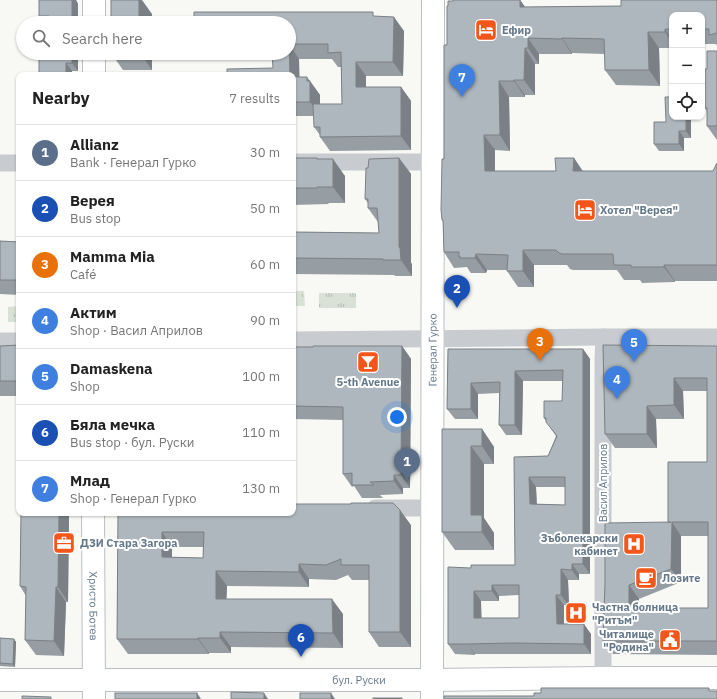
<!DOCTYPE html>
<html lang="en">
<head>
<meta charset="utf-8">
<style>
	:root { --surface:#fff; --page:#f2f2f2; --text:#222; --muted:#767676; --line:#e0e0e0; --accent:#0b8043 }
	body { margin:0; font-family:"IBM Plex Sans",sans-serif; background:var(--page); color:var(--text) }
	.controls { position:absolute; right:12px; top:12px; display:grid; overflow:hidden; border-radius:8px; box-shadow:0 1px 3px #0004 }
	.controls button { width:36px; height:36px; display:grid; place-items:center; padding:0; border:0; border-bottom:1px solid var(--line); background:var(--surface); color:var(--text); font:20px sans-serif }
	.you { position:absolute; left:397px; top:417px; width:14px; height:14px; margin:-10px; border:3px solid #fff; border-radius:50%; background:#1a73e8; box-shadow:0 0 0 6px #1a73e833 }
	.badge { display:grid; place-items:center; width:26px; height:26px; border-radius:50%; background:var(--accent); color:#fff; font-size:13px; font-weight:700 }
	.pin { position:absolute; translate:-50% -33px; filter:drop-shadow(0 1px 2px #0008) }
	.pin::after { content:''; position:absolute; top:21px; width:14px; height:12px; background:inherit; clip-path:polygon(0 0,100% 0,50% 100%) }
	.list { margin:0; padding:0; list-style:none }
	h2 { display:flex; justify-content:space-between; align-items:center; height:52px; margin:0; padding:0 16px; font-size:17px }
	h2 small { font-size:13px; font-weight:400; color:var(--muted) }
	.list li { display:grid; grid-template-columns:26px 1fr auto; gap:12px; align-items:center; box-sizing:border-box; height:56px; padding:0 16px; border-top:1px solid var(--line) }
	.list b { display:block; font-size:15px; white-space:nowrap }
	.list p { margin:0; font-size:13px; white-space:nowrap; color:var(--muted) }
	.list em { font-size:13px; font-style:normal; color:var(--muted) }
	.icon { flex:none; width:22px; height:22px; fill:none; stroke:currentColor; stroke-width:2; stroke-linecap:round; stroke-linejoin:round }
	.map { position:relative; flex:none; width:717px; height:699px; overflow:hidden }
	.search { position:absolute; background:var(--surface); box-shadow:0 1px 3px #0004; left:16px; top:16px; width:280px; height:44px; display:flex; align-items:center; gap:10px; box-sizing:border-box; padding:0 14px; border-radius:22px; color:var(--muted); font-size:15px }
	.panel { position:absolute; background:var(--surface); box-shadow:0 1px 3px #0004; left:16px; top:72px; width:280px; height:444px; border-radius:8px }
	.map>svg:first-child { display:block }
	.grass { fill:url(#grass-tufts) }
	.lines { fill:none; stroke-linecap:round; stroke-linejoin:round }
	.secondary-casing { stroke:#babfc4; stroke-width:24 }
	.street { stroke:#c8ccd0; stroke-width:17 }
	.secondary { stroke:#fff; stroke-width:22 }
	.wall { fill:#969da3; fill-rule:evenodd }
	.shaded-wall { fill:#7a8085 }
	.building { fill:#aeb7be; stroke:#7a8085; fill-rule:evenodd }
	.labels { text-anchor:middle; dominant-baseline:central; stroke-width:4; stroke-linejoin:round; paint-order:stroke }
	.poi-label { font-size:11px; font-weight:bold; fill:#65788a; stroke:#fff; text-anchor:start }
	.street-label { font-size:11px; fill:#65788a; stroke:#fff }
</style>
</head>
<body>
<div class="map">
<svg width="717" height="699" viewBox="0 0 717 699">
	<defs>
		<pattern id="grass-tufts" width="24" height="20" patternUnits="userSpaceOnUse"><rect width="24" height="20" fill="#d9e1d6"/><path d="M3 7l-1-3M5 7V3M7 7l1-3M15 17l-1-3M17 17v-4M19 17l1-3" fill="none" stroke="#b4bbb3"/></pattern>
	</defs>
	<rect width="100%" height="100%" fill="#f8f9f5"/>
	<!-- grass -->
	<g class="grass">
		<polygon points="293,291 304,291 305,306 293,306"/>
		<rect x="319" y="293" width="37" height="15"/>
		<polygon points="19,306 19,322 8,322 8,307"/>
	</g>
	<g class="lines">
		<!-- secondary casing -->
		<g class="secondary-casing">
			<g id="secondary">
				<polyline points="94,23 94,0"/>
				<polyline points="94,75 94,53"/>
				<path id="s1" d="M93,513L94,699"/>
				<path id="s2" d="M0,680H432L603,678H717"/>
				<path id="s3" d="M432,699L433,0"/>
			</g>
		</g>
		<!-- street -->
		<g class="street">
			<polyline points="293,162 433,162"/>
			<polyline points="0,163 19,163"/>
			<polyline points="293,340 604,337 717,337"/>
			<polyline points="0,341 19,341"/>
			<polyline points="375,508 433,508"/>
			<polyline points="603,678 603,359 604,337"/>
		</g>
		<!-- secondary -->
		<use href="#secondary" class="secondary"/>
	</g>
	<!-- wall -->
	<g class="wall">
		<polygon points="39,0 76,0 78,4 78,23 44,23 39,16"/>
		<polygon points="520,0 525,7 621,6 717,0 717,46 716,44 702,44 702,15 672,15 672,48 659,48 660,86 616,85 605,70 605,54 572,53 572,54 539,54 539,64 535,64 535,95 525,95 525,97 509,97 510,151 495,150 495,171 556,171 574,158 583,171 713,171 717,163 717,281 675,281 675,282 642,283 640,280 624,280 617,270 573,270 570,269 567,265 534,265 534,287 518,287 507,271 508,270 487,270 486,273 471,273 470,272 467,267 454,268 444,252 443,222 442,220 447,45"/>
		<path d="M376,17L404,31L403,76H366V87H401L411,101V150L330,151L320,137V135L314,127V116H295V151H293V75L273,68V59H204L199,53H289V23ZM299,59H332L338,67H341L342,104H320V95L310,81L299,77Z"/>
		<polygon points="717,51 717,140 707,126 707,111 705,108 707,69"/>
		<polygon points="78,53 78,71 72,71 39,75"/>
		<polygon points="111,53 152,53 152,70 123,70"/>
		<polygon points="672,117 691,117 691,138 684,138 684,151 659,151 654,144 666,122"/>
		<polygon points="293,158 317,158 318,159 345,176 345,203 328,203 329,204 293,205"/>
		<polygon points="399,158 411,174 411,263 412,264 412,276 395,276 394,275 293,274 293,232 379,233 378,222 368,208 368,203 365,199 368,168"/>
		<polygon points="0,241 19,242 19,295 0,294"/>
		<polygon points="19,345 19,396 0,396 0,346"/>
		<path d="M603,345L717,346V655L613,654L603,641L605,583L668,522L707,462V391H683L684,419H656L657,448H615L605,434ZM681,536H708V608H639V599L681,582Z"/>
		<polygon points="402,346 411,359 410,488 403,488 403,494 380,495 383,498 362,498 354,486 352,487 343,474 343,420 293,419 293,347"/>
		<path d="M448,349H583L590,359V574H579V580H568L569,606L564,605V624L591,634V654H475V655L455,654L448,644L471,568L515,565L514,457L548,456L556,436L544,418L562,401L563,381H523L522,435H506L499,425V393L478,394V419H455L447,409ZM536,487H565V505L537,504ZM519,595V618H481V601H499V596Z"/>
		<polygon points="442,429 482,429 494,447 494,464 484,464 484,518 494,533 494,550 455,550 442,532"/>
		<polygon points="21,513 69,513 68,602 66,602 64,656 36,655 25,640 26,596 20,586"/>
		<path d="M118,513L411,525V647H379L369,632V580H352L348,575L336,580L309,579V587L227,586L226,599L343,614V648L231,647V653H209V654H128L117,639ZM172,547H203V558L172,557Z"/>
		<polygon points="0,638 14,639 16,642 15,667 0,666"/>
	</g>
	<!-- shaded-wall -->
	<g class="shaded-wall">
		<polygon points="72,0 76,0 78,4 78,23 72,23"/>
		<polygon points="139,0 142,0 152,14 152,23 139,23"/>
		<polygon points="520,0 531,15 520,7"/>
		<polygon points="394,17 404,31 403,76 393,62"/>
		<polygon points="665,29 672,40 672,43 665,32"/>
		<polygon points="648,32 659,48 660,86 649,70"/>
		<polygon points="528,38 539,54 539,64 528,48"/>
		<polygon points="562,38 572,53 572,54 562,39"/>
		<polygon points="289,44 299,59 300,91 293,81 293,75 290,75"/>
		<polygon points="525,48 535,64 535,95 524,80"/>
		<polygon points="72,53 78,53 78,71 72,63"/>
		<polygon points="140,53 152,53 152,70"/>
		<polygon points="356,62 366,76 366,101 356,87"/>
		<polygon points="66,63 72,71 72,75 66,75"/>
		<polygon points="307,77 320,95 320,116 310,102"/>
		<polygon points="514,80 525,95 525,97 514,81"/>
		<polygon points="499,81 509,97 510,151 500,135"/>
		<polygon points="401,87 411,101 411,150 401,136"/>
		<polygon points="293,112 295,116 295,151 293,148"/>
		<polygon points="686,117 691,117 691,138 686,131"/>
		<polygon points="679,131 684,138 684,151 679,144"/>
		<polygon points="484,135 495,150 495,186 485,171"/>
		<polygon points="399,158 411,174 411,263 412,264 412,276 401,260 399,247"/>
		<polygon points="574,158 584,174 573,171"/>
		<polygon points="333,159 345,176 345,203 333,187"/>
		<polygon points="523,250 534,265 534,287 523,271"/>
		<polygon points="476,254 487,270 486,273 475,258"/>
		<polygon points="664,265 675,281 675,282 664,267"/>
		<polygon points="402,346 411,359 410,488 401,475"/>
		<polygon points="583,349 590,359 590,574 583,564"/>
		<polygon points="515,371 523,381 522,435 515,425"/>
		<polygon points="674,378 683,391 684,419 674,405"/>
		<polygon points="471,383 478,394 478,419 471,409"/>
		<polygon points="647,406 656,419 657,448 647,434"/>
		<polygon points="482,429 494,447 494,464 482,446"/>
		<polygon points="471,446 484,464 484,518 494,533 494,550 482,532 471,515"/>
		<polygon points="394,475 403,488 403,494 394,481"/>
		<polygon points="529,477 536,487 537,515 530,504"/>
		<polygon points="400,510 411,525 411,647 400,632"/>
		<polygon points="59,513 69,513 68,602 58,587"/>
		<polygon points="672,522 681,536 681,582 671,569"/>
		<polygon points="162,532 172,547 172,572 162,557"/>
		<polygon points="299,564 309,579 309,587 299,572"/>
		<polygon points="572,564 579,574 579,580 572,570"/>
		<polygon points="561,569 568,580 569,606 561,595"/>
		<polygon points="216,571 227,586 226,614 216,599"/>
		<polygon points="492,585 499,596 499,601 492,591"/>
		<polygon points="629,585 639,599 639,622 629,608"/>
		<polygon points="56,587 66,602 64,656 54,641"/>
		<polygon points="474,591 481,601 482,628 474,618"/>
		<polygon points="556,595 564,605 564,634 557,624"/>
		<polygon points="332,599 343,614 343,648 333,633"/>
		<polygon points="584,624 591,634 591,654 584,644"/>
		<polygon points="220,632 231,647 231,653 220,638"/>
		<polygon points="198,638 209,653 209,654 198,639"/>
		<polygon points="14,639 16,642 15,667 13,664"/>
		<polygon points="468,644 475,654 475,655"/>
		<polygon points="197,693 201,699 197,699"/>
		<polygon points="264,693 268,699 264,699"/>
		<polygon points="331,693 335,699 331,699"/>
	</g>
	<!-- building -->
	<g class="building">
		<polygon points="39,0 72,0 72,23 49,23 49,16 39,16"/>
		<rect x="111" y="0" width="28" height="23"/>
		<polygon points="453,0 520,0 520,7 621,6 621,0 717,0 717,33 709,35 709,29 702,29 702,15 672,15 672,29 665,29 665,32 648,32 649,70 605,70 604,39 562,38 562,39 528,38 528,48 525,48 524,80 514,80 514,81 499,81 500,135 484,135 485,171 556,171 555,158 574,158 573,171 713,171 717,163 717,265 664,265 664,267 631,267 631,265 614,265 613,254 562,254 559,253 556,250 523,250 523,271 507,271 508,255 476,254 475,258 460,258 460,256 459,257 459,252 444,252 443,220 442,220 441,210 442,159 444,159 444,45 447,45 447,6 448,6 448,1 453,1"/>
		<polygon points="194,12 373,12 373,16 394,17 393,62 356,62 356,87 401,87 401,136 320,137 320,127 314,127 313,104 342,104 341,52 328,53 328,44 289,44 290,75 227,75 227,69 273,68 272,53 289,53 289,23 194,23"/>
		<polygon points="707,51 717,51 717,126 707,126 707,108 705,108 705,69 707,69"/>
		<polygon points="39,53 72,53 72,63 66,63 66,75 39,75"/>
		<polygon points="293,77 307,77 307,81 310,81 310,102 293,102"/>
		<polygon points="665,97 672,97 672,117 686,117 686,131 679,131 679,144 654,144 654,122 666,122"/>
		<polygon points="293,158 317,158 317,159 333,159 333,187 317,187 317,188 293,188"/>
		<polygon points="399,158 399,247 400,248 401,260 383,260 383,259 293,258 293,232 379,233 377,208 368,208 368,199 365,199 366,168 368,168 369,159"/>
		<polygon points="0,241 19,242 19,280 0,280"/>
		<polygon points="19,345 19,381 0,381 0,346"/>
		<path d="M603,345L717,346V641H603L605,583V523L671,522H668V462H707V378H674V405L647,406V434H605ZM672,522H708V608H629V585L671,569Z"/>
		<polygon points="313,346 402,346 401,475 394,475 394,481 370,482 374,485 352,485 352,473 343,474 343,407 293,406 293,347 313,347"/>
		<path d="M448,349H583V564H572V570L561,569V595H556L557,624H584V644L512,643L468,644H448V567L471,568V565H515L514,457L548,456L557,436L546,422V418H544V401H562L563,370L515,371V425H499L500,382L471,383V409H447ZM529,477H565V505L530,504ZM492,585H519V618H474V591H492Z"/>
		<polygon points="442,429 482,429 482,446 471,446 471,515 482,515 482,532 442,532"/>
		<path d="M351,503H393L400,510V632H369V565H341V559L326,565L299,564V572L216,571V599H332L333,633L220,632V638H198V639H117L118,513H293V504H351ZM162,532H204L203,558L162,557Z"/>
		<polygon points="21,513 59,513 58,587 56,587 54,641 25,640 26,587 20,586"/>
		<polygon points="0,638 14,639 13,664 0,663"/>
		<polygon points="541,688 709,688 709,691 717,691 717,699 444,699 444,696 534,696 534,693 541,693"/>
		<polygon points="231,692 264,693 264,699 231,699"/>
		<rect x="115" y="693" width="82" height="6"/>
		<rect x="300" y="693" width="31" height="6"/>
		<polygon points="22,696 51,697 51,699 22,699"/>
		<rect x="373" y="698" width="29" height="1"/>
	</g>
	<!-- icons -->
	<defs>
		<g id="hotel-square" transform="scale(1.15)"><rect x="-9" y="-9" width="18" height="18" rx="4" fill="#f4561a" stroke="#fff"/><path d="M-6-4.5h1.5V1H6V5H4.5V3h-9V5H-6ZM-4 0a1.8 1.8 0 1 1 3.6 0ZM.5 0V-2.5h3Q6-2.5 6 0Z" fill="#fff"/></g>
		<g id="bar-square" transform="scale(1.15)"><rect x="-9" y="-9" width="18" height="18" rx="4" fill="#f4561a" stroke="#fff"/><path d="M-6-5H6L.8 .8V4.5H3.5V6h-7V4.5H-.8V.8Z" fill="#fff"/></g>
		<g id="office-square" transform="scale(1.15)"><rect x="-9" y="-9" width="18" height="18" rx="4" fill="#f4561a" stroke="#fff"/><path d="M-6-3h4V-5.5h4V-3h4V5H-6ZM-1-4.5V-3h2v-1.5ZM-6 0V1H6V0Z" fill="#fff"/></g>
		<g id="hospital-square" transform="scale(1.15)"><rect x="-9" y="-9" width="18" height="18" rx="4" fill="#f4561a" stroke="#fff"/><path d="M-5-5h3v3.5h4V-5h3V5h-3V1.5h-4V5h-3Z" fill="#fff"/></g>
		<g id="cafe-square" transform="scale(1.15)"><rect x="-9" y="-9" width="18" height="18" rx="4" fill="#f4561a" stroke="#fff"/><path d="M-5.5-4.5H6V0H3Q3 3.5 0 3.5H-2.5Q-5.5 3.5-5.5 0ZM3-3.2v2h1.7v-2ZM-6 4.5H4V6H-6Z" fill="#fff"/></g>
		<g id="civic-square" transform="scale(1.15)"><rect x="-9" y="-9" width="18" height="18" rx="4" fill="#f4561a" stroke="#fff"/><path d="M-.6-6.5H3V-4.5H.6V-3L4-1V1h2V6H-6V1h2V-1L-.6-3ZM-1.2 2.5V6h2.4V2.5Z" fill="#fff"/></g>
	</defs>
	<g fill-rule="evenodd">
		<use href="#hotel-square" x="486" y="30"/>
		<use href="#hotel-square" x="585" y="210"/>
		<use href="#bar-square" x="368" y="362"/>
		<use href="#office-square" x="64" y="543"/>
		<use href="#hospital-square" x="634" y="544"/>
		<use href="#cafe-square" x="646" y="578"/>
		<use href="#hospital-square" x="576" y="613"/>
		<use href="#civic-square" x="670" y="640"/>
	</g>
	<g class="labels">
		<!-- poi labels -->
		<g class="poi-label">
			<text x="502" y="30">Ефир</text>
			<text x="600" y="210">Хотел "Верея"</text>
			<text x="368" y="382" text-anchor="middle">5-th Avenue</text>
			<text x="618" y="538" text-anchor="end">Зъболекарски<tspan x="618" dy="13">кабинет</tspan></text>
			<text x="80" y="543">ДЗИ Стара Загора</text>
			<text x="662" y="578">Лозите</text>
			<text x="592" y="607">Частна болница<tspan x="592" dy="13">"Ритъм"</tspan></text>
			<text x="654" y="634" text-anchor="end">Читалище<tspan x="654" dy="13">"Родина"</tspan></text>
		</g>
		<!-- street labels -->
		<g class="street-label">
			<text stroke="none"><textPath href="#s3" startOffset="349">Генерал Гурко</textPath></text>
			<text transform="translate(603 483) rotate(-90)">Васил Априлов</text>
			<text stroke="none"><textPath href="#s1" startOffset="93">Христо Ботев</textPath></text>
			<text stroke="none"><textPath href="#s2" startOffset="359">бул. Руски</textPath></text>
		</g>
	</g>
</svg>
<div class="controls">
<button>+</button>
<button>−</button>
<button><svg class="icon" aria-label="locate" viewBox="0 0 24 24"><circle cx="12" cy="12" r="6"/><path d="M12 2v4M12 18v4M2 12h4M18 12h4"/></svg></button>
</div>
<div class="you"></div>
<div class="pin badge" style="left:407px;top:481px;background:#5c6f8a">1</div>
<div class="pin badge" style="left:457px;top:308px;background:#1a4fb4">2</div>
<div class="pin badge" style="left:540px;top:361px;background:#e8710a">3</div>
<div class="pin badge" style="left:617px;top:399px;background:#3f7fe0">4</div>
<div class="pin badge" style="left:634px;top:362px;background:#3f7fe0">5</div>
<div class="pin badge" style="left:301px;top:657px;background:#1a4fb4">6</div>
<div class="pin badge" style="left:462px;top:97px;background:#3f7fe0">7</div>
<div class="search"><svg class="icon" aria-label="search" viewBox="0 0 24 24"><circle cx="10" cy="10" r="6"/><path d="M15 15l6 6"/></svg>Search here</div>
<section class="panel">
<h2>Nearby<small>7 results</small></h2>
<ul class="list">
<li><span class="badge" style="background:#5c6f8a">1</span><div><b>Allianz</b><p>Bank · Генерал Гурко</p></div><em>30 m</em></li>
<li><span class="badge" style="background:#1a4fb4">2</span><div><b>Верея</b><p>Bus stop</p></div><em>50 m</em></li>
<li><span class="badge" style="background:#e8710a">3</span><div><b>Mamma Mia</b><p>Café</p></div><em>60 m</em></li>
<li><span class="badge" style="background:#3f7fe0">4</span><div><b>Актим</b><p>Shop · Васил Априлов</p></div><em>90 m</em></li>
<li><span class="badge" style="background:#3f7fe0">5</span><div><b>Damaskena</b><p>Shop</p></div><em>100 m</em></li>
<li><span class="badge" style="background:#1a4fb4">6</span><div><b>Бяла мечка</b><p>Bus stop · бул. Руски</p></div><em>110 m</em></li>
<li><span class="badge" style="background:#3f7fe0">7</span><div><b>Млад</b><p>Shop · Генерал Гурко</p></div><em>130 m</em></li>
</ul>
</section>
</div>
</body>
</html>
